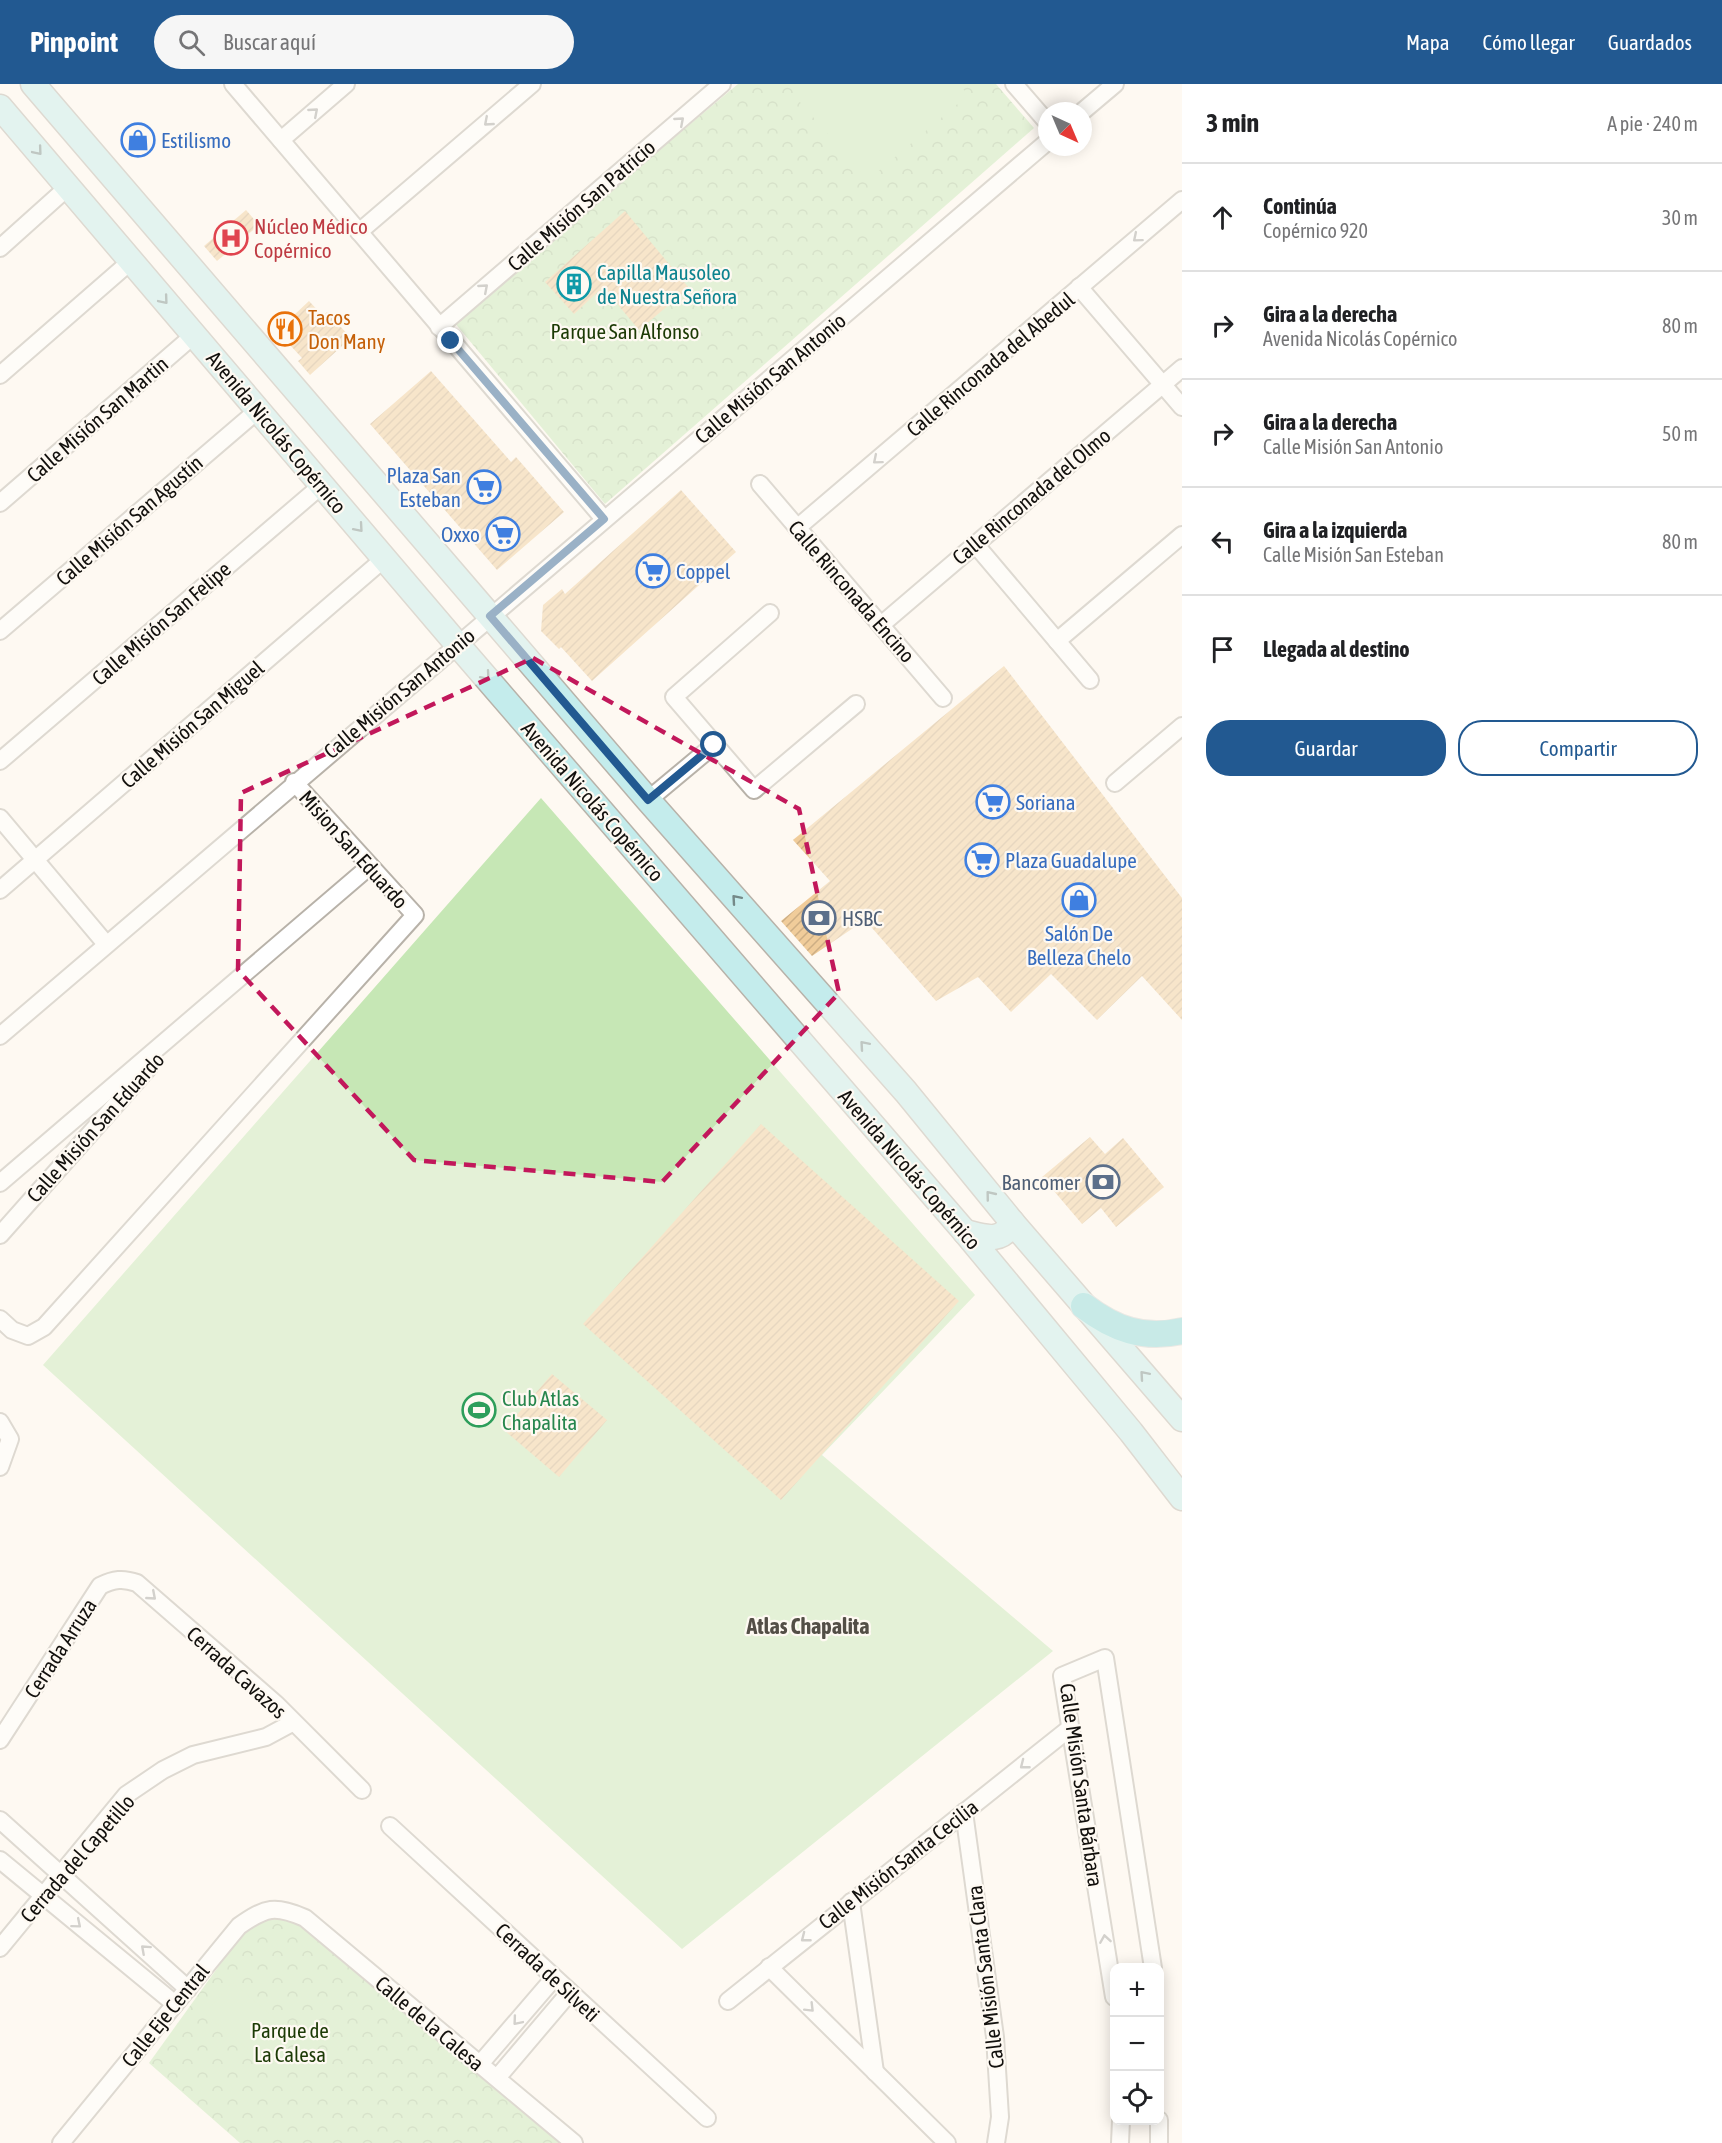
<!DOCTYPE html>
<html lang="es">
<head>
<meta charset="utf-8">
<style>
	:root { --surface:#fff; --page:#f6f6f6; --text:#202124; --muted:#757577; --line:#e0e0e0; --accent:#225991 }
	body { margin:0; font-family:"Asap Condensed",sans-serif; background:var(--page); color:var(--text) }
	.controls { position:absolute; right:18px; bottom:18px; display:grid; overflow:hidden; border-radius:12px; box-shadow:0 3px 15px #0003 }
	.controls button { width:54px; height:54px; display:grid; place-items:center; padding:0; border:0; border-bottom:2px solid var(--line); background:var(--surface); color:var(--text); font:30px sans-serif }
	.compass { position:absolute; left:1038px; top:18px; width:54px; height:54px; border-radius:50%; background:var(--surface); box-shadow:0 3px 15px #0003; rotate:136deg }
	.stop { position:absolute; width:18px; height:18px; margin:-14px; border:4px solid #225991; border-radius:50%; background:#fff }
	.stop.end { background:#225991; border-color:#fff; box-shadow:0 2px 6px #0008 }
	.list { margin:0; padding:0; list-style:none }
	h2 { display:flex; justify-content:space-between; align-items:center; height:78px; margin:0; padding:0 24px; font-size:26px }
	h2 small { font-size:20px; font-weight:400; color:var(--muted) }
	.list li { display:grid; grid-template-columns:39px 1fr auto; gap:18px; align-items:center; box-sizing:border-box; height:108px; padding:0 24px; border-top:2px solid var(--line) }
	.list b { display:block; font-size:22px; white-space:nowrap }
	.list p { margin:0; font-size:20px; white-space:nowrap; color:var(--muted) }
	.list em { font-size:20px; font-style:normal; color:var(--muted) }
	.actions { display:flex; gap:12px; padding:18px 24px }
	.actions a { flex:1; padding:14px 0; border:2px solid var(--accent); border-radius:24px; text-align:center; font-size:21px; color:var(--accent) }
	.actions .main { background:var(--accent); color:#fff }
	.icon { flex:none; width:33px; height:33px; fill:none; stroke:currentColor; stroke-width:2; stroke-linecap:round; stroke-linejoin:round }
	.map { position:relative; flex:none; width:1182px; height:2059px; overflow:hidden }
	header { display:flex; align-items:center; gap:36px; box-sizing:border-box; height:84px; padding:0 30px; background:var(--accent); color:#fff }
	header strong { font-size:28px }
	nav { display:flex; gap:33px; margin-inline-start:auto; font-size:21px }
	.search { width:420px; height:54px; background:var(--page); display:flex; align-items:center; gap:15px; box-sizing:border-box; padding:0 21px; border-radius:33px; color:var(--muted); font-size:22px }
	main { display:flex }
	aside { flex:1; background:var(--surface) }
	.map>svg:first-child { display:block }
	.park { fill:url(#park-crowns) }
	.pitch { fill:#c6e7b5 }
	.building { fill:url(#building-hatch) }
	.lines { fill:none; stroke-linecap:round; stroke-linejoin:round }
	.street-casing { stroke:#b8b2a9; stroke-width:20 }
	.secondary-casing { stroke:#b8b2a9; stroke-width:27 }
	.primary-casing { stroke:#d4d4d3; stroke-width:28 }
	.street { stroke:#fff; stroke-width:16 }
	.secondary { stroke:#c4ecec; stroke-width:24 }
	.primary { stroke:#88d8d9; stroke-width:26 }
	.oneway { stroke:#a09f9e }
	.oneway2 { stroke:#748988 }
	.route { stroke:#225991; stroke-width:8 }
	.marked { fill:none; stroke:#c2185b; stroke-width:4.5; stroke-dasharray:12 8; stroke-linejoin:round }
	.labels { text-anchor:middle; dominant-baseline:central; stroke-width:4.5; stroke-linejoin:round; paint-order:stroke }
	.shop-label { font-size:21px; fill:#366cbe; stroke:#fef9f2; text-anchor:start }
	.street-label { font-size:21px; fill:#12100d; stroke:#fef9f2 }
	.health-label { font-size:21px; fill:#be3a42; stroke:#fef9f2; text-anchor:start }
	.culture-label { font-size:21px; fill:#0d838f; stroke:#fef9f2; text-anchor:start }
	.food-label { font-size:21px; fill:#c56008; stroke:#fef9f2; text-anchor:start }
	.park-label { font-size:21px; fill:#1c3a05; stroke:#fef9f2 }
	.service-label { font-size:21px; fill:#4e5e75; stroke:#fef9f2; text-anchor:start }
	.leisure-label { font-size:21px; fill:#27864d; stroke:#fef9f2; text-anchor:start }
	.neighbourhood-label { font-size:22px; font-weight:bold; fill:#534e46; stroke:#fef9f2 }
</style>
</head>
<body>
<header>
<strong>Pinpoint</strong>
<div class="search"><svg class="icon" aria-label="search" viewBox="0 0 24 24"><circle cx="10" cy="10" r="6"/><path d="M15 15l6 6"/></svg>Buscar aquí</div>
<nav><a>Mapa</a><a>Cómo llegar</a><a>Guardados</a></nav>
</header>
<main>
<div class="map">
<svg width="1182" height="2059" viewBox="0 0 1182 2059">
	<defs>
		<pattern id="park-crowns" width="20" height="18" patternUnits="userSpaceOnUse" patternTransform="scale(1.5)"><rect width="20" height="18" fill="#c6e7b5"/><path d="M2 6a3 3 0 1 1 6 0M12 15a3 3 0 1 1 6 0" fill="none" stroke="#a9c59a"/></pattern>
		<pattern id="building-hatch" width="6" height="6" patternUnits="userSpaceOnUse" patternTransform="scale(1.5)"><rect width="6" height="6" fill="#f0cc9a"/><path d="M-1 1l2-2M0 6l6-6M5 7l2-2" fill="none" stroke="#cdae84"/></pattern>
	</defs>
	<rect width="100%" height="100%" fill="#fef9f2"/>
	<!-- park -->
	<g class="park">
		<polygon points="738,0 996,0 1034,44 605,420 454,238"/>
		<polygon points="284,1829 327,1859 563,2059 240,2059 149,1979 244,1847 263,1834"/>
	</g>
	<!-- pitch -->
	<g class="pitch">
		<polygon points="819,0 959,0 968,11 868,96 799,17"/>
		<polygon points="541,714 975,1211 822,1371 1053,1567 682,1865 43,1281"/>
		<polygon points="232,1898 296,1952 270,1984 205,1930"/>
	</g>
	<!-- building -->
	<g class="building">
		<polygon points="246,126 259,141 217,177 204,162"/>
		<polygon points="625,127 689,204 639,246 603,203 574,230 545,198"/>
		<polygon points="309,217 323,232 327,228 351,254 310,291 298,277 302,274 277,247"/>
		<polygon points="431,287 511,378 516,373 564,428 497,486 370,340"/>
		<polygon points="681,406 736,468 592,597 561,563 559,565 541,547 543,521 562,505 565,510"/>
		<polygon points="1004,582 1182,814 1182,936 1142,892 1097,936 1051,890 1011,928 978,893 936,917 865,836 812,872 781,837 830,797 793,756"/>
		<polygon points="761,1040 959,1217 781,1416 583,1240"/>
		<polygon points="1090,1053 1105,1070 1123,1054 1164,1103 1116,1143 1101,1124 1082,1140 1042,1093"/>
		<polygon points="552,1290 607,1336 559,1393 504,1346"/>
	</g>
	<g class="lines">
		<!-- street casing -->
		<g class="street-casing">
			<g id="street">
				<polyline points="233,0 604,435"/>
				<polyline points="1014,0 1047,38"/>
				<polyline points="1083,27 1115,0"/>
				<polyline points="281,56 346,0"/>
				<polyline points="359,148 532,0"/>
				<polyline points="0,164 68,103"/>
				<polyline points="1079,203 1182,323"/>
				<polyline points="439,243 722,0"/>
				<polyline points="0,291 131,177"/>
				<polyline points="760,400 943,614"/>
				<polyline points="0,419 194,251"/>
				<polyline points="797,444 1182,116"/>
				<polyline points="975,460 1090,596"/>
				<polyline points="770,529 674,613 754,706 856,620"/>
				<polyline points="881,541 1182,284"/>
				<polyline points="0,547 258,326"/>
				<polyline points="1057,557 1182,451"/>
				<polyline points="0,677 322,401"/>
				<polyline points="1115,699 1182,642"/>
				<polyline points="648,716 714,661"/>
				<polyline points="0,734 106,860"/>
				<polyline points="0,806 385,474"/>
				<polyline points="0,952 1047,58"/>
				<polyline points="0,1099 370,782"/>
				<polyline points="0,1151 150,982"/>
				<polyline points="0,1235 12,1246 28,1252 44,1243 415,831 294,698"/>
				<polyline points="0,1338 10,1355 0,1383"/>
				<path d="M0,1656L100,1502C114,1495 123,1494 137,1499L276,1620L362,1706"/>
				<polyline points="964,1728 995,1953 1000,2033 996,2059"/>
				<polyline points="0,1736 188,1905"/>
				<polyline points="390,1742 707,2034"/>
				<polyline points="0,1776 175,1920"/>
				<polyline points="851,1818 875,1988"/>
				<polyline points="0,1864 126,1711 163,1686 193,1671 266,1653 292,1639"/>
				<polyline points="769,1883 947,2059"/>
				<polyline points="1114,1913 1062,1592 1105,1574 1153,1884"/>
				<polyline points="728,1917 1070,1644"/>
				<polyline points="480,1980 554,1894"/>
				<polyline points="497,1994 570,1908"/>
				<polyline points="1159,2036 1159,2059"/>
				<path d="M61,2059L239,1842C266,1823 275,1821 305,1834L574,2059"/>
				<polyline points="1120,2059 1121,2036"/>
			</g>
		</g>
		<!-- secondary casing -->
		<g class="secondary-casing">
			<g id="secondary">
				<polyline points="33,0 648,716 906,1008 1012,1138 1182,1335"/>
				<polyline points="0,23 457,560 965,1148 1131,1348 1182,1414"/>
				<path d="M965,1148C985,1153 1002,1160 1012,1138"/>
			</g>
		</g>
		<!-- primary casing -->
		<g class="primary-casing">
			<path id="primary" d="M1084,1222C1114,1245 1144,1256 1182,1247"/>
		</g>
		<!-- street -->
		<use href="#street" class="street"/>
		<!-- secondary -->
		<use href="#secondary" class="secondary"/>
		<!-- primary -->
		<use href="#primary" class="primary"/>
	</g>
	<!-- one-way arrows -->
	<defs><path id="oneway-chevron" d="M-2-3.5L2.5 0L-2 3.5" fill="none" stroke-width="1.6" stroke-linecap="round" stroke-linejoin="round" transform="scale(1.5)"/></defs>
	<g class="oneway">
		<use href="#oneway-chevron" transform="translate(314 28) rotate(-41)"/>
		<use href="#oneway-chevron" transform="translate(680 37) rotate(-41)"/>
		<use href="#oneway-chevron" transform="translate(488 38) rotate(139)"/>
		<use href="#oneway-chevron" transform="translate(1137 154) rotate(140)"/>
		<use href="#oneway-chevron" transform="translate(484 204) rotate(-41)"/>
		<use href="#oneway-chevron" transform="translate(877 376) rotate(140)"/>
		<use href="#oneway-chevron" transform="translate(152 1512) rotate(41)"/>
		<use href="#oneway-chevron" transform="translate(1024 1681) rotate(142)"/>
		<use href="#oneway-chevron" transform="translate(77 1840) rotate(40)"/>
		<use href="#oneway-chevron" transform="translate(805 1854) rotate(142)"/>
		<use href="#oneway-chevron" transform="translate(1105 1855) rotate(-99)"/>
		<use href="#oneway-chevron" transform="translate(145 1865) rotate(-138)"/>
		<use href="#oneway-chevron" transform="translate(810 1924) rotate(45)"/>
		<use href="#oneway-chevron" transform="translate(517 1937) rotate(130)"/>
	</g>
	<g class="oneway2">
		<use href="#oneway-chevron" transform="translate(38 67) rotate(50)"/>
		<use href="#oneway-chevron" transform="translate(164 216) rotate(50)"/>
		<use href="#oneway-chevron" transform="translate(359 444) rotate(49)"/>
		<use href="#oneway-chevron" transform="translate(486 592) rotate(49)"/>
		<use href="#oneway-chevron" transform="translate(736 815) rotate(-131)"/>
		<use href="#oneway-chevron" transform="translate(864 961) rotate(-131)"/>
		<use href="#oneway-chevron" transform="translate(990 1111) rotate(-129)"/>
		<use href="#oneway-chevron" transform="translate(1144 1291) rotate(-131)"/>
	</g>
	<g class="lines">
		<!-- route -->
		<polyline class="route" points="451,257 604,435 490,532 648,716 714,661"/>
	</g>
	<!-- marked area -->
	<path d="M0 0H1182V2059H0ZM533,574L799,725L839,909L662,1098L414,1076L238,886L241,709Z" fill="#fef9f2" fill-opacity=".55" fill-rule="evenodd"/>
	<path class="marked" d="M533,574L799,725L839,909L662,1098L414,1076L238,886L241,709Z"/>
	<!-- icons -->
	<defs>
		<g id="shop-ring" transform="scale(1.725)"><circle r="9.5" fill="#fef9f2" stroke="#3f7fe0" stroke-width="1.5"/><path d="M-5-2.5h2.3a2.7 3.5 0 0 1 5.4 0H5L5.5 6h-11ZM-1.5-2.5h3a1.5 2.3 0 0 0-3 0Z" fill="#3f7fe0"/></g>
		<g id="hospital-ring" transform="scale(1.725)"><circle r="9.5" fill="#fef9f2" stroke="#e0444e" stroke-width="1.5"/><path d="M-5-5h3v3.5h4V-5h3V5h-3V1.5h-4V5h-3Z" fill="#e0444e"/></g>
		<g id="building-ring" transform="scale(1.725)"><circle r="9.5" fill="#fef9f2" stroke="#0f9aa8" stroke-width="1.5"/><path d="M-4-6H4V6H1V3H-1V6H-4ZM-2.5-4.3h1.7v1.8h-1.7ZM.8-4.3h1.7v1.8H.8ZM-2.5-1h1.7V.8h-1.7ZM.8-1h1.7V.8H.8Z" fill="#0f9aa8"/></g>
		<g id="restaurant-ring" transform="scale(1.725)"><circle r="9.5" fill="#fef9f2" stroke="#e8710a" stroke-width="1.5"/><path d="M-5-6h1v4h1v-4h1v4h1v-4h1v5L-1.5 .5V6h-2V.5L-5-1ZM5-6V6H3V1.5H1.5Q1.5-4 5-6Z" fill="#e8710a"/></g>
		<g id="supermarket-ring" transform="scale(1.725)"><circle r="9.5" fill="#fef9f2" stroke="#3f7fe0" stroke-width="1.5"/><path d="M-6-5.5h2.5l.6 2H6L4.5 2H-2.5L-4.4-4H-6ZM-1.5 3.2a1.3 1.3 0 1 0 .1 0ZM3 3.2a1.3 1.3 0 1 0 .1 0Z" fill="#3f7fe0"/></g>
		<g id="bank-ring" transform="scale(1.725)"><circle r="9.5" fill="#fef9f2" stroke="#5c6f8a" stroke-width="1.5"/><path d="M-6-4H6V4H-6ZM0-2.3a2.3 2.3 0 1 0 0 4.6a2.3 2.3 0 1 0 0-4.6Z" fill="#5c6f8a"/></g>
		<g id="stadium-ring" transform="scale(1.725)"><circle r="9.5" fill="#fef9f2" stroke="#2e9e5b" stroke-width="1.5"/><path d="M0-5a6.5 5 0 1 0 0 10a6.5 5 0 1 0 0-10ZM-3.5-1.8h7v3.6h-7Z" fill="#2e9e5b"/></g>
	</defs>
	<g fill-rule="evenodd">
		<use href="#shop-ring" x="138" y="56"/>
		<use href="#hospital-ring" x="231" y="154"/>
		<use href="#building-ring" x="574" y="200"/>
		<use href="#restaurant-ring" x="285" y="245"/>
		<use href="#supermarket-ring" x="484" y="403"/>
		<use href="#supermarket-ring" x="503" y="450"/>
		<use href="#supermarket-ring" x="653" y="487"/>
		<use href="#supermarket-ring" x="993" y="718"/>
		<use href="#supermarket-ring" x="982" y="776"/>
		<use href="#shop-ring" x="1079" y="816"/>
		<use href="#bank-ring" x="819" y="834"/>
		<use href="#bank-ring" x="1103" y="1098"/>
		<use href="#stadium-ring" x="479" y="1326"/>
	</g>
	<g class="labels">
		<!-- shop labels -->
		<g class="shop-label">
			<text x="161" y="56">Estilismo</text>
			<text x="461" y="391" text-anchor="end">Plaza San<tspan x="461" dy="24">Esteban</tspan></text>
			<text x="480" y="450" text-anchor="end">Oxxo</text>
			<text x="676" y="487">Coppel</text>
			<text x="1016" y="718">Soriana</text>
			<text x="1005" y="776">Plaza Guadalupe</text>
			<text x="1079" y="849" text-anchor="middle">Salón De<tspan x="1079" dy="24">Belleza Chelo</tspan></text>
		</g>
		<!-- street labels -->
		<g class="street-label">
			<text transform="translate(581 121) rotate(-41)">Calle Misión San Patricio</text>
			<text transform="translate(990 280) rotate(-40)">Calle Rinconada del Abedul</text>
			<text transform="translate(770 294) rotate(-40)">Calle Misión San Antonio</text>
			<text transform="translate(97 335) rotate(-41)">Calle Misión San Martin</text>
			<text transform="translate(277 348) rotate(50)">Avenida Nicolás Copérnico</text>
			<text transform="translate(1031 412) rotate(-40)">Calle Rinconada del Olmo</text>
			<text transform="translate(129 436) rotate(-41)">Calle Misión San Agustín</text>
			<text transform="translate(852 507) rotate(49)">Calle Rinconada Encino</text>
			<text transform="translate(161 539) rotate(-41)">Calle Misión San Felipe</text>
			<text transform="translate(399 609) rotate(-40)">Calle Misión San Antonio</text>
			<text transform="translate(192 640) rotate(-41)">Calle Misión San Miguel</text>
			<text transform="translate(593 717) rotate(49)">Avenida Nicolás Copérnico</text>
			<text transform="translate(354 765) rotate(48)">Mision San Eduardo</text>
			<text transform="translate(95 1043) rotate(-48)">Calle Misión San Eduardo</text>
			<text transform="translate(910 1085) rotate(49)">Avenida Nicolás Copérnico</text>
			<text transform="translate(60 1564) rotate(-57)">Cerrada Arruza</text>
			<text transform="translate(237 1588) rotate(42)">Cerrada Cavazos</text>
			<text transform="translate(1082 1701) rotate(82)">Calle Misión Santa Bárbara</text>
			<text transform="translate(77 1774) rotate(-49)">Cerrada del Capetillo</text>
			<text transform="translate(898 1780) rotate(-38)">Calle Misión Santa Cecilia</text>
			<text transform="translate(548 1888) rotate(43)">Cerrada de Silveti</text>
			<text transform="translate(985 1893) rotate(-97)">Calle Misión Santa Clara</text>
			<text transform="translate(165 1931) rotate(-51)">Calle Eje Central</text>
			<text transform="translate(430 1939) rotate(40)">Calle de la Calesa</text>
		</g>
		<!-- health labels -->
		<g class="health-label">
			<text x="254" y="142">Núcleo Médico<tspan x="254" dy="24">Copérnico</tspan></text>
		</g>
		<!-- culture labels -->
		<g class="culture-label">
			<text x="597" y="188">Capilla Mausoleo<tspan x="597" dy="24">de Nuestra Señora</tspan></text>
		</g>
		<!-- food labels -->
		<g class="food-label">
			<text x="308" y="233">Tacos<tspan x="308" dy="24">Don Many</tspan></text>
		</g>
		<!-- park labels -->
		<g class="park-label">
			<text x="625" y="247">Parque San Alfonso</text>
			<text x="290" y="1946">Parque de<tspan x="290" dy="24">La Calesa</tspan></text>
		</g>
		<!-- service labels -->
		<g class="service-label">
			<text x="842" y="834">HSBC</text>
			<text x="1080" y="1098" text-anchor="end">Bancomer</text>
		</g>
		<!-- leisure labels -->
		<g class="leisure-label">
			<text x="502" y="1314">Club Atlas<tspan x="502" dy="24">Chapalita</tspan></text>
		</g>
		<!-- neighbourhood labels -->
		<g class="neighbourhood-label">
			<text x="808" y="1542">Atlas Chapalita</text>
		</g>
	</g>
</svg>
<div class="controls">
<button>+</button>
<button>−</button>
<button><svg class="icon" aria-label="locate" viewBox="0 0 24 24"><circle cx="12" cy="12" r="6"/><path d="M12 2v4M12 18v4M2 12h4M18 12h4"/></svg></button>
</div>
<svg class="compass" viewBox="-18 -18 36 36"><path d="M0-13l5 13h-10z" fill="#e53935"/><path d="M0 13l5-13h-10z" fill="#757577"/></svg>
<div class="stop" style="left:714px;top:661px"></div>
<div class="stop end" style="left:451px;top:257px"></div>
</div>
<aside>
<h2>3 min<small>A pie · 240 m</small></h2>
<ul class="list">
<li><svg class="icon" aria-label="ahead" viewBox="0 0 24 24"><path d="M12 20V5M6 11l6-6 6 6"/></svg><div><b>Continúa</b><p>Copérnico 920</p></div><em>30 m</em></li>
<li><svg class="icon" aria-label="right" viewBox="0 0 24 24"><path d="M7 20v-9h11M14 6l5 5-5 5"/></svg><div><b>Gira a la derecha</b><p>Avenida Nicolás Copérnico</p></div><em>80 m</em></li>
<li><svg class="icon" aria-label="right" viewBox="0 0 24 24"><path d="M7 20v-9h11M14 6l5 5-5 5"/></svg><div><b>Gira a la derecha</b><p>Calle Misión San Antonio</p></div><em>50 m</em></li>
<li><svg class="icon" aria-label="left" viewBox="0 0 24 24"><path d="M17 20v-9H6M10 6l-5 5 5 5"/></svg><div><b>Gira a la izquierda</b><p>Calle Misión San Esteban</p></div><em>80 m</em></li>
<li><svg class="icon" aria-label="arrive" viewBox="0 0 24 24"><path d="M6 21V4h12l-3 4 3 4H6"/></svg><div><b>Llegada al destino</b></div></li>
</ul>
<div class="actions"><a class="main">Guardar</a><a>Compartir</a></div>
</aside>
</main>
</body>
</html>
